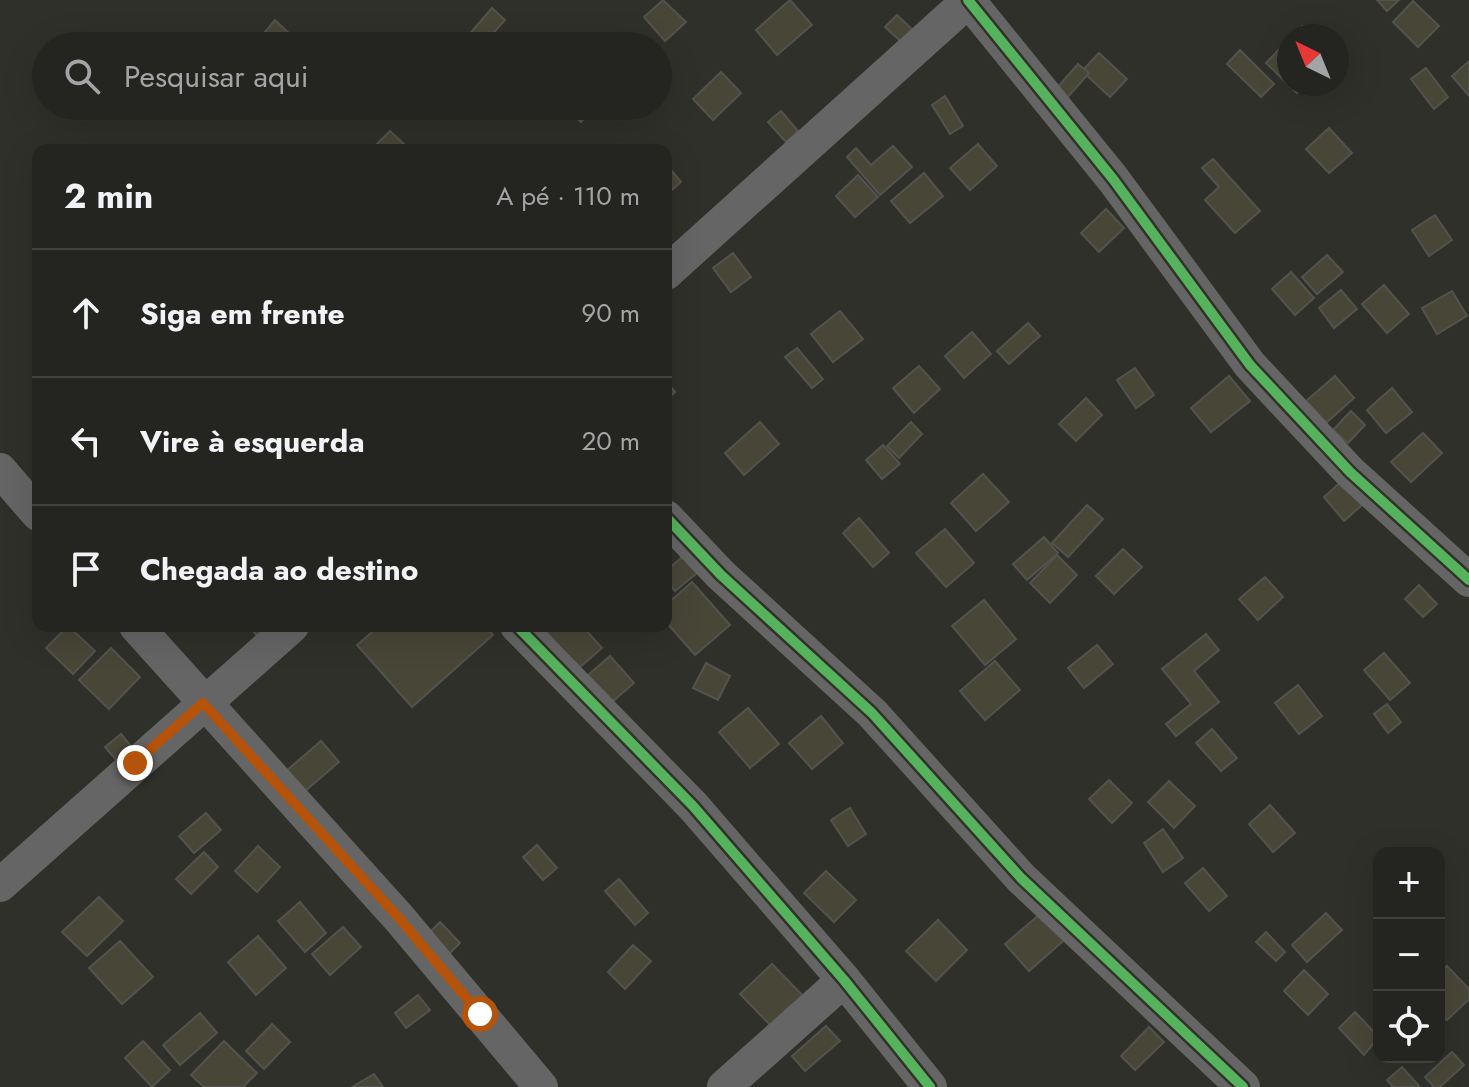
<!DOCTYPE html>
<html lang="pt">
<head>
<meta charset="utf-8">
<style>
	:root { --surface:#242420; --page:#2c2c29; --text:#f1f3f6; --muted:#a3a4a5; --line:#41413e }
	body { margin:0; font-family:Jost,sans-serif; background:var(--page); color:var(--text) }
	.controls { position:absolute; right:24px; bottom:24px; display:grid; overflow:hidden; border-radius:16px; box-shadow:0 8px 32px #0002 }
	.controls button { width:72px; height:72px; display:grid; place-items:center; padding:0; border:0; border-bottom:2px solid var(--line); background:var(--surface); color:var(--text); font:40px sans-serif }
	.compass { position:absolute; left:1277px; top:24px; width:72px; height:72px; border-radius:50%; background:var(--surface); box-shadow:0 8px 32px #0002; rotate:317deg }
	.stop { position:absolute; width:24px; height:24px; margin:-18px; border:6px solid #b45309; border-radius:50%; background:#fff }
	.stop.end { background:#b45309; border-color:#fff; box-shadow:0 2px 8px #0008 }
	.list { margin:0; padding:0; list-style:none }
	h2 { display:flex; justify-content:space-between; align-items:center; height:104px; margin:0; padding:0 32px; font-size:34px }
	h2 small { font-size:26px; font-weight:400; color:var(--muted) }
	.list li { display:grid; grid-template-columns:52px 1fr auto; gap:24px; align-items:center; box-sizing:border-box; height:128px; padding:0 32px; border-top:2px solid var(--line) }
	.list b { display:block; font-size:30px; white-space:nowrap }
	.list em { font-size:26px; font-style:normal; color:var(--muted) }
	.icon { flex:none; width:44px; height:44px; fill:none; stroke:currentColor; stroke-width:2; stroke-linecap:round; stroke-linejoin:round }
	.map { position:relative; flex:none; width:1469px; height:1087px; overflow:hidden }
	.search { position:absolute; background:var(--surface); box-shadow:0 8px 32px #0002; left:32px; top:32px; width:640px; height:88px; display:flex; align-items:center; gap:20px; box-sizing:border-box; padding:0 28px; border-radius:44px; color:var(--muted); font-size:30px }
	.panel { position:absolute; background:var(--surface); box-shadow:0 8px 32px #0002; left:32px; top:144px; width:640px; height:488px; border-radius:16px }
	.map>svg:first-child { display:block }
	.building { fill:#474637; stroke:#53534e; stroke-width:2 }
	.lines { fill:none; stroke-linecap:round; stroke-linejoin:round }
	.minor { stroke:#656565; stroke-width:34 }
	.cycleway-casing { stroke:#323229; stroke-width:15 }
	.cycleway { stroke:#56b35d; stroke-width:10 }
	.route { stroke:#b45309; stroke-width:10 }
</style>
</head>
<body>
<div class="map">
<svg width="1469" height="1087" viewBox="0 0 1469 1087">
	<rect width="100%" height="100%" fill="#30302b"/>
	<!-- building -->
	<g class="building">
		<polygon points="663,0 686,22 665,41 644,17"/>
		<polygon points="790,0 812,25 777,55 756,30"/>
		<polygon points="1377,0 1399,0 1387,11"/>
		<polygon points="1413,1 1439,26 1418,47 1393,22"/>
		<polygon points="492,8 505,20 482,46 477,46 467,37"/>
		<polygon points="897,15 919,36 908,48 885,27"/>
		<polygon points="275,20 292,36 282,46 253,46"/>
		<polygon points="1302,26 1311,36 1292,36"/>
		<polygon points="353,36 364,46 345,46"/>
		<polygon points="1289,39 1289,84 1306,84 1297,93 1266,63"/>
		<polygon points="1240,50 1274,84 1261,97 1227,64"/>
		<polygon points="1099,53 1127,79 1110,97 1082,71"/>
		<polygon points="1469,61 1469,96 1452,76"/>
		<polygon points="1078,64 1089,73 1066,99 1056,89"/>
		<polygon points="1426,68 1448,97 1434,109 1411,79"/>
		<polygon points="721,72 741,93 713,120 693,99"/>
		<polygon points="945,96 963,126 950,134 932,105"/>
		<polygon points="564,106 595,106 581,122"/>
		<polygon points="781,111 798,131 786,142 768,122"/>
		<polygon points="1329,128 1352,153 1329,173 1306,149"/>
		<polygon points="390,131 407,147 371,150"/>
		<polygon points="978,144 997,166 970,190 950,168"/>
		<polygon points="893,146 912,167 880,195 847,157 856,148 871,165"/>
		<polygon points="1213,159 1260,211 1235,233 1205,200 1219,187 1202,168"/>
		<polygon points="666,164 681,182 666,195"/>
		<polygon points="924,173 943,196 910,223 891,201"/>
		<polygon points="858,175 878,197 855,217 836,196"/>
		<polygon points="1106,209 1124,228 1099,252 1081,233"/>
		<polygon points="1435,215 1452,240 1429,256 1412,230"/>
		<polygon points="733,253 751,277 731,292 713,268"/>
		<polygon points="1327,255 1343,272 1317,294 1302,277"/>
		<polygon points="1291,272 1314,298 1295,315 1272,289"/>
		<polygon points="1384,285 1409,314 1387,333 1362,304"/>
		<polygon points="1341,290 1357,309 1334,328 1319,308"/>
		<polygon points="1452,291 1467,316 1437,334 1422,308"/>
		<polygon points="840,311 863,339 833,362 811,334"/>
		<polygon points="1028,323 1040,336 1009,364 997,351"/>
		<polygon points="972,332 991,354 964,378 945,356"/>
		<polygon points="797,348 823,379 812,388 785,357"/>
		<polygon points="919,366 940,389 914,413 893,388"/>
		<polygon points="1135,368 1154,395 1136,408 1117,380"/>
		<polygon points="1229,376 1250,401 1211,432 1191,408"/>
		<polygon points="1335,376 1354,398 1326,423 1306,401"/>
		<polygon points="666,381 675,392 666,400"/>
		<polygon points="1392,388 1412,412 1386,433 1367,410"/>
		<polygon points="1086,398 1102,415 1076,441 1059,424"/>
		<polygon points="1351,411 1365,425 1348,443 1333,430"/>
		<polygon points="760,422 779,444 744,475 725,453"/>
		<polygon points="911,422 922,434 899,458 887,446"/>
		<polygon points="1423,433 1442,453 1411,482 1391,462"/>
		<polygon points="883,445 900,464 882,479 866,460"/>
		<polygon points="983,474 1009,502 976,531 951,503"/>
		<polygon points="1342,481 1362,505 1344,521 1324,497"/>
		<polygon points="1087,505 1103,519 1068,557 1052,543"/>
		<polygon points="859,518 889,553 873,567 843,533"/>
		<polygon points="945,529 974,563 946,587 916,553"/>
		<polygon points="1044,537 1058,553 1027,580 1013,564"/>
		<polygon points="695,546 709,563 675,591 666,580 666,571"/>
		<polygon points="1123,549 1142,567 1114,594 1096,576"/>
		<polygon points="1057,555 1077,575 1050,603 1030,583"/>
		<polygon points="1265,577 1283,597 1258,620 1239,599"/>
		<polygon points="692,582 730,625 695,655 666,622 666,605"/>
		<polygon points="1419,585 1437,604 1423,617 1405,599"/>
		<polygon points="984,600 1016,639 985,665 952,626"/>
		<polygon points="68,626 95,651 73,674 46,648"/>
		<polygon points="249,626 293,626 266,647"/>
		<polygon points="379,626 485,626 493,635 412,707 357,645"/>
		<polygon points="541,626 582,626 602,648 579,668"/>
		<polygon points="1206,634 1219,650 1194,671 1219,702 1176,736 1166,724 1191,704 1162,669"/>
		<polygon points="1097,645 1113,664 1084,688 1068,668"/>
		<polygon points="111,648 140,677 109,709 79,680"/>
		<polygon points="1384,653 1410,683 1390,700 1364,670"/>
		<polygon points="610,656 634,683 612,702 588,675"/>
		<polygon points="995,661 1020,690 985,720 960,691"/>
		<polygon points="706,663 730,676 718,700 693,688"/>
		<polygon points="1298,685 1322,716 1299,734 1275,703"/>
		<polygon points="1387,704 1401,722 1388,733 1374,714"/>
		<polygon points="748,708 779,744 750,768 719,732"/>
		<polygon points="821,716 843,743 812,769 789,743"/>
		<polygon points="1212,729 1237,758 1221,771 1196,743"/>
		<polygon points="121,734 140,757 125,770 105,747"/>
		<polygon points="321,741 339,762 304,792 286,771"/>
		<polygon points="1109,780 1132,803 1112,823 1089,799"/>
		<polygon points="1169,781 1195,806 1174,828 1148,802"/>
		<polygon points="1270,805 1295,833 1273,852 1249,824"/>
		<polygon points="850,808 866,834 848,846 831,820"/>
		<polygon points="206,813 221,830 194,853 179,836"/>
		<polygon points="1163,829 1183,858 1163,872 1144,843"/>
		<polygon points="537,845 557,868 543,880 523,857"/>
		<polygon points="258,846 280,867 257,892 235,871"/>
		<polygon points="204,852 218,867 191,894 176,879"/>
		<polygon points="1203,868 1227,896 1209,911 1185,883"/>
		<polygon points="826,871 856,900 834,922 804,893"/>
		<polygon points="619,879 648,913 635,925 605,891"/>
		<polygon points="99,897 123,921 87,956 62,932"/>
		<polygon points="300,902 326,933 305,952 278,921"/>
		<polygon points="1046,909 1069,936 1029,971 1005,944"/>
		<polygon points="1326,913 1342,930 1307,962 1292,945"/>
		<polygon points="938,920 967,950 936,981 906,951"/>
		<polygon points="440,922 460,943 440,963 419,943"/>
		<polygon points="343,927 361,947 330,975 312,954"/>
		<polygon points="1266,932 1285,952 1276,961 1256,942"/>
		<polygon points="258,936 286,968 256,995 228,962"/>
		<polygon points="120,941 153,977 122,1004 89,968"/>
		<polygon points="633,945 651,961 625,989 608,972"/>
		<polygon points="772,964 811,1004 779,1034 740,994"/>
		<polygon points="1447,966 1469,989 1469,999 1447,1020 1439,1012 1439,973"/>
		<polygon points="1304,970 1328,994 1308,1015 1284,991"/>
		<polygon points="418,995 430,1010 406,1028 395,1013"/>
		<polygon points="1355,1012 1379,1037 1364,1055 1339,1028"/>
		<polygon points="200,1013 217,1033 180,1065 163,1045"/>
		<polygon points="272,1024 290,1042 264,1069 246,1051"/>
		<polygon points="826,1026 840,1041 805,1071 792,1056"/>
		<polygon points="1149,1027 1164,1042 1135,1070 1121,1056"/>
		<polygon points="143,1041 170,1070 152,1087 125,1058"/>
		<polygon points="224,1041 257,1073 243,1087 204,1087 191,1075"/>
		<polygon points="1452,1052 1464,1065 1440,1087 1434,1087 1425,1077"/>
		<polygon points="1402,1067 1420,1087 1393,1087 1387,1080"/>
		<polygon points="374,1074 383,1087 352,1087"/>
	</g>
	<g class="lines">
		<!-- minor -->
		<g class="minor">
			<polyline points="968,0 1113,179 1250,365 1350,472 1469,580"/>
			<polyline points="666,273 969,0"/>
			<polyline points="0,470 38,514"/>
			<polyline points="666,517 721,575 872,713 1021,878 1243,1087"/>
			<polyline points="136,626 399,918 541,1087"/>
			<polyline points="517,626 693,806 844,980 930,1087"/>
			<polyline points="0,885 292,626"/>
			<polyline points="724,1087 844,980"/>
		</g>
		<!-- cycleway casing -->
		<g class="cycleway-casing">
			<g id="cycleway">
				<polyline points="968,0 1113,179 1250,365 1350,472 1469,580"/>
				<polyline points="666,517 721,575 872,713 1021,878 1243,1087"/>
				<polyline points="517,626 693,806 844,980 930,1087"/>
			</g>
		</g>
		<!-- cycleway -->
		<use href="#cycleway" class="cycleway"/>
	</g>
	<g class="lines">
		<!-- route -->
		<polyline class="route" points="135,763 203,703 399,918 480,1014"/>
	</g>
</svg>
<div class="controls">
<button>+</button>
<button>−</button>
<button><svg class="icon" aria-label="locate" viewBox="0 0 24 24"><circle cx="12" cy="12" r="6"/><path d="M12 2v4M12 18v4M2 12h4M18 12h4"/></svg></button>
</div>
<svg class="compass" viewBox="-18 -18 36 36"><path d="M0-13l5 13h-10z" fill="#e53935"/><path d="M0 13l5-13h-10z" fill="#a3a4a5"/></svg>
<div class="stop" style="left:480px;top:1014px"></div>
<div class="stop end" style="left:135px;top:763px"></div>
<div class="search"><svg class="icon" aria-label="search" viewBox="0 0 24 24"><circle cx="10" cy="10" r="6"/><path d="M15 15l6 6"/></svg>Pesquisar aqui</div>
<section class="panel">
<h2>2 min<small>A pé · 110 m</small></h2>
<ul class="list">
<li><svg class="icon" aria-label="ahead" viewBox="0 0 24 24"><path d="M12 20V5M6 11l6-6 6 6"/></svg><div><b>Siga em frente</b></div><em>90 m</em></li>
<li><svg class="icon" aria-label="left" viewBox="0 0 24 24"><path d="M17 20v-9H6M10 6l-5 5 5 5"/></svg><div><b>Vire à esquerda</b></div><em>20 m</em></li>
<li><svg class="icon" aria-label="arrive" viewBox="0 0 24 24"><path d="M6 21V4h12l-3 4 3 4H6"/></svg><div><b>Chegada ao destino</b></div></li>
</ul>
</section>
</div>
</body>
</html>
